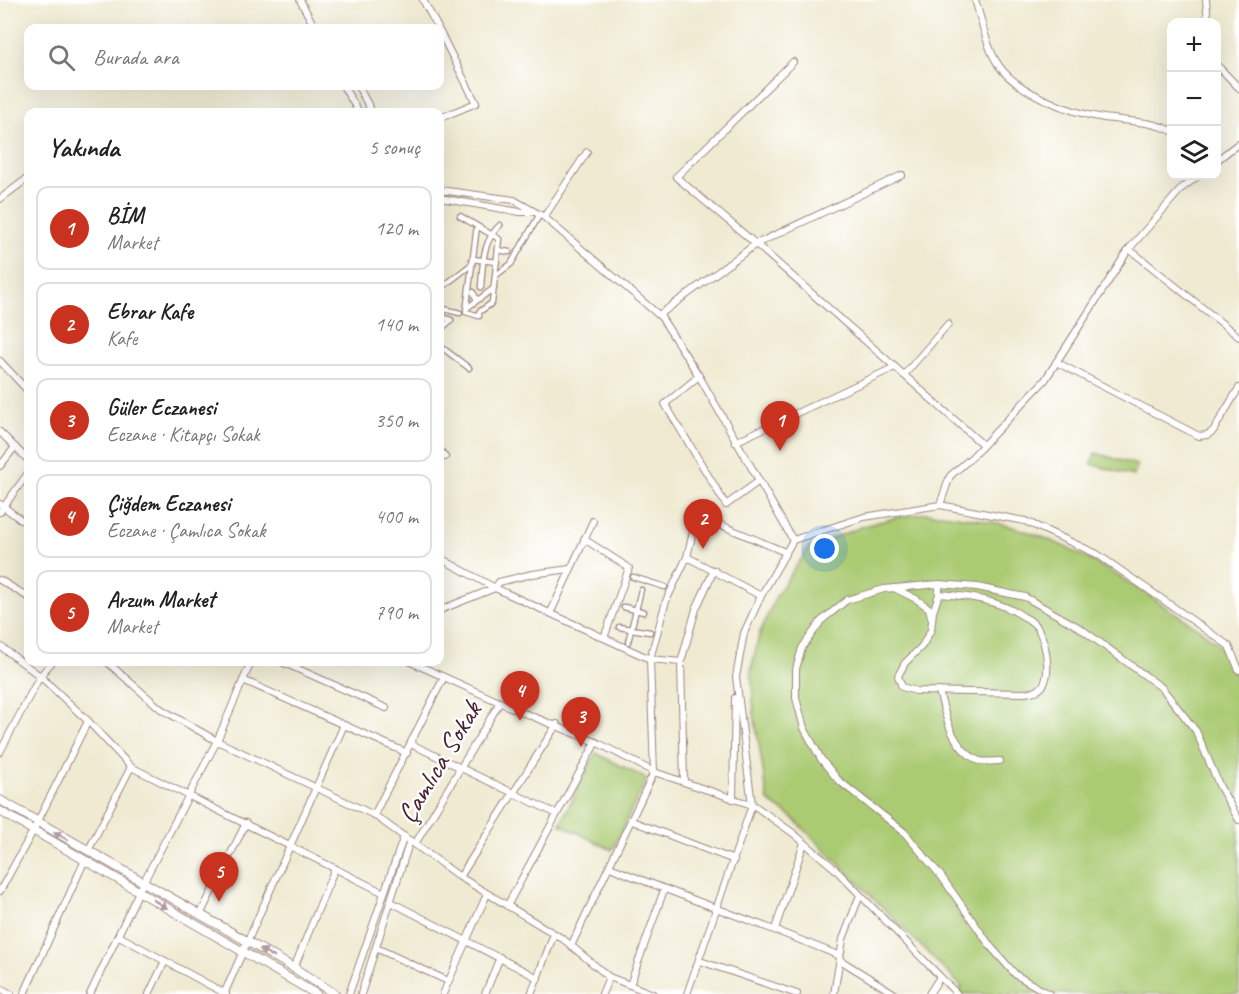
<!DOCTYPE html>
<html lang="tr">
<head>
<meta charset="utf-8">
<style>
	:root { --surface:#fff; --page:#f2f2f2; --text:#222; --muted:#767676; --line:#e0e0e0; --accent:#c8321e }
	body { margin:0; font-family:Caveat,sans-serif; background:var(--page); color:var(--text) }
	.controls { position:absolute; right:18px; top:18px; display:grid; overflow:hidden; border-radius:12px; box-shadow:0 6px 24px #0002 }
	.controls button { width:54px; height:54px; display:grid; place-items:center; padding:0; border:0; border-bottom:2px solid var(--line); background:var(--surface); color:var(--text); font:30px sans-serif }
	.you { position:absolute; left:825px; top:549px; width:21px; height:21px; margin:-15px; border:4px solid #fff; border-radius:50%; background:#1a73e8; box-shadow:0 0 0 9px #1a73e833 }
	.badge { display:grid; place-items:center; width:39px; height:39px; border-radius:50%; background:var(--accent); color:#fff; font-size:20px; font-weight:700 }
	.pin { position:absolute; translate:-50% -50px; filter:drop-shadow(0 2px 3px #0008) }
	.pin::after { content:''; position:absolute; top:32px; width:21px; height:18px; background:inherit; clip-path:polygon(0 0,100% 0,50% 100%) }
	.list { margin:0; padding:0; list-style:none }
	h2 { display:flex; justify-content:space-between; align-items:center; height:78px; margin:0; padding:0 24px; font-size:26px }
	h2 small { font-size:20px; font-weight:400; color:var(--muted) }
	.list li { display:grid; grid-template-columns:39px 1fr auto; gap:18px; align-items:center; box-sizing:border-box; height:84px; margin:0 12px 12px; padding:0 12px; border:2px solid var(--line); border-radius:12px }
	.list b { display:block; font-size:22px; white-space:nowrap }
	.list p { margin:0; font-size:20px; white-space:nowrap; color:var(--muted) }
	.list em { font-size:20px; font-style:normal; color:var(--muted) }
	.icon { flex:none; width:33px; height:33px; fill:none; stroke:currentColor; stroke-width:2; stroke-linecap:round; stroke-linejoin:round }
	.map { position:relative; flex:none; width:1239px; height:994px; overflow:hidden }
	.search { position:absolute; background:var(--surface); box-shadow:0 6px 24px #0002; left:24px; top:24px; width:420px; height:66px; display:flex; align-items:center; gap:15px; box-sizing:border-box; padding:0 21px; border-radius:12px; color:var(--muted); font-size:22px }
	.panel { position:absolute; background:var(--surface); box-shadow:0 6px 24px #0002; left:24px; top:108px; width:420px; height:558px; border-radius:12px }
	.map>svg:first-child { display:block }
	.green { fill:#abcb73; stroke:#7a754f; stroke-width:1.5 }
	.lines { fill:none; stroke-linecap:round; stroke-linejoin:round }
	.pedestrian-casing { stroke:#9c847e; stroke-width:7 }
	.minor-casing { stroke:#9c847e; stroke-width:8 }
	.tertiary-casing { stroke:#9c847e; stroke-width:10 }
	.pedestrian { stroke:#fff; stroke-width:4.5 }
	.minor { stroke:#fff; stroke-width:6 }
	.tertiary { stroke:#fff; stroke-width:8 }
	.oneway { fill:#ae9aa0 }
	.labels { text-anchor:middle; dominant-baseline:central; stroke-width:5; stroke-linejoin:round; paint-order:stroke }
	.street-label { font-size:28px; fill:#4a1f2b; stroke:#fff }
</style>
</head>
<body>
<div class="map">
<svg width="1239" height="994" viewBox="0 0 1239 994">
	<rect width="100%" height="100%" fill="#fff"/>
	<filter id="ink" filterUnits="userSpaceOnUse"><feTurbulence type="fractalNoise" baseFrequency=".0167" numOctaves="2"/><feDisplacementMap in="SourceGraphic" scale="12" xChannelSelector="R" yChannelSelector="G"/><feConvolveMatrix kernelMatrix="1 2 1 2 8 2 1 2 1" color-interpolation-filters="sRGB"/></filter>
	<filter id="wash" filterUnits="userSpaceOnUse"><feTurbulence type="fractalNoise" baseFrequency=".008" numOctaves="4" result="noise"/><feDisplacementMap in="SourceGraphic" scale="24" xChannelSelector="R" yChannelSelector="G"/><feGaussianBlur stdDeviation="1.35" result="paint"/><feColorMatrix in="noise" values="0 0 0 0 0 0 0 0 0 0 0 0 0 0 0 0 0 1.4 0 .05"/><feComposite in="paint" operator="in"/></filter>
	<g filter="url(#wash)">
		<rect width="100%" height="100%" fill="#efead1"/>
		<!-- green -->
		<g class="green">
			<polygon points="1095,453 1137,465 1134,476 1091,464"/>
			<path d="M924,513C952,514 996,521 1023,530C1074,547 1118,575 1163,605C1180,617 1200,627 1215,642C1225,650 1237,677 1239,690V994H957L962,987L791,816L768,801L754,714L751,671L759,635L776,596L809,547L864,526L894,518Z"/>
			<polygon points="596,753 647,779 612,850 560,824"/>
		</g>
	</g>
	<g filter="url(#ink)">
		<g class="lines">
			<!-- pedestrian casing -->
			<g class="pedestrian-casing">
				<g id="pedestrian">
					<polyline points="460,216 499,239 492,303 479,312 479,316 466,312 477,226"/>
					<polyline points="498,250 509,252"/>
					<polyline points="472,259 497,262"/>
					<polyline points="495,276 511,264 540,214"/>
					<path d="M481,287C483,263 482,242 500,225"/>
					<polyline points="440,289 472,264"/>
					<polyline points="473,292 477,300"/>
					<polyline points="440,305 444,309 460,313"/>
					<polyline points="467,308 494,288"/>
					<polyline points="440,316 451,320 440,330"/>
					<polyline points="440,346 469,368"/>
					<polyline points="633,577 665,587"/>
					<polyline points="624,607 644,612"/>
					<polyline points="619,627 650,632"/>
					<polyline points="628,642 641,590"/>
				</g>
			</g>
			<!-- minor casing -->
			<g class="minor-casing">
				<g id="minor">
					<polyline points="300,0 315,28"/>
					<polyline points="423,0 438,28"/>
					<path d="M975,0C982,20 985,43 996,61C1012,91 1071,113 1104,118C1125,121 1152,121 1172,131"/>
					<polyline points="1206,0 1208,22"/>
					<polyline points="440,32 476,103 440,118"/>
					<polyline points="793,62 676,177 756,244 983,445"/>
					<polyline points="1216,62 1217,65 1239,88"/>
					<polyline points="343,86 359,112"/>
					<polyline points="358,86 372,112"/>
					<polyline points="1216,161 1239,143"/>
					<polyline points="440,190 514,200 544,217 661,317 699,376 793,540"/>
					<polyline points="440,198 520,212 534,212"/>
					<polyline points="0,199 28,178"/>
					<polyline points="544,217 587,152"/>
					<polyline points="1129,249 1239,337"/>
					<polyline points="659,315 756,244 902,175"/>
					<polyline points="0,361 28,391"/>
					<polyline points="1056,362 1199,436 1207,435 1213,431 1239,388"/>
					<polyline points="904,375 948,324"/>
					<polyline points="699,376 665,404 726,505 759,481"/>
					<polyline points="0,432 28,460"/>
					<polyline points="735,442 895,367"/>
					<polyline points="440,450 445,457"/>
					<polyline points="0,466 15,447"/>
					<polyline points="0,504 28,525"/>
					<polyline points="940,505 950,476 972,457 1045,380 1129,249 1182,188 1198,176"/>
					<polyline points="0,512 28,473"/>
					<polyline points="584,539 629,568 604,638"/>
					<polyline points="687,557 761,596"/>
					<polyline points="440,558 495,588 650,659 681,662"/>
					<polyline points="0,580 28,597"/>
					<path d="M939,584V594C968,596 999,600 1024,617C1029,619 1036,625 1038,629C1046,642 1054,681 1038,690C1035,692 1028,692 1024,693L916,691L902,687L898,676L905,663L922,646L931,630L933,612L939,594"/>
					<polyline points="894,588 916,599 929,608 931,617"/>
					<polyline points="440,610 495,588 499,582 532,574 570,569"/>
					<polyline points="551,612 593,521"/>
					<polyline points="0,646 40,676 88,721 131,767 384,893"/>
					<polyline points="107,662 161,709 217,741 374,815 460,877 563,939 609,977 653,994"/>
					<polyline points="282,662 386,708"/>
					<polyline points="411,662 519,711 596,742 654,772 755,806 793,833 834,868 957,994"/>
					<polyline points="243,680 407,753"/>
					<path d="M939,691C946,717 951,746 977,760C983,763 994,761 1000,761"/>
					<polyline points="411,744 557,814"/>
					<polyline points="0,752 40,676 52,662"/>
					<polyline points="684,782 681,662 696,609 714,570"/>
					<polyline points="733,799 735,698"/>
					<polyline points="374,815 444,677"/>
					<polyline points="632,821 734,860"/>
					<polyline points="415,844 500,702"/>
					<polyline points="88,851 131,767"/>
					<path d="M610,867C686,899 764,924 840,956"/>
					<polyline points="460,877 557,724"/>
					<polyline points="0,891 33,831 88,721"/>
					<polyline points="391,902 538,978"/>
					<polyline points="507,906 596,742"/>
					<polyline points="200,915 246,823"/>
					<polyline points="775,929 804,843"/>
					<polyline points="119,936 226,994"/>
					<polyline points="571,946 654,772 650,659 666,601 687,557 697,515 785,552"/>
					<polyline points="376,948 448,981"/>
					<polyline points="840,960 895,994"/>
					<polyline points="700,961 797,994"/>
					<polyline points="294,968 335,868"/>
					<polyline points="630,985 664,890"/>
					<polyline points="0,988 11,994"/>
					<polyline points="24,994 85,860"/>
					<polyline points="90,994 143,883 217,741 251,662"/>
					<polyline points="149,994 165,961"/>
					<polyline points="224,994 344,725"/>
					<polyline points="349,994 404,836"/>
					<polyline points="361,994 410,840"/>
					<polyline points="443,994 487,894"/>
					<polyline points="485,994 500,957"/>
					<polyline points="531,994 554,934"/>
					<polyline points="602,994 609,977"/>
					<polyline points="687,994 752,805 736,677 744,633 761,596 793,540 864,517 940,505 1025,521 1097,554 1172,606 1229,646 1239,670"/>
					<polyline points="834,994 843,939 860,895"/>
					<polyline points="929,994 940,977"/>
					<polyline points="1049,994 1016,975 991,947 941,876 904,832 838,780 821,759 804,728 796,698 796,669 802,648 821,621 847,600 884,589 939,584 977,587 1025,597 1080,628 1162,688 1196,731 1220,787 1239,820"/>
				</g>
			</g>
			<!-- tertiary casing -->
			<g class="tertiary-casing">
				<g id="tertiary">
					<polyline points="0,800 294,968 335,994"/>
					<polyline points="0,811 316,994"/>
				</g>
			</g>
			<!-- pedestrian -->
			<use href="#pedestrian" class="pedestrian"/>
			<!-- minor -->
			<use href="#minor" class="minor"/>
			<!-- tertiary -->
			<use href="#tertiary" class="tertiary"/>
		</g>
		<!-- one-way arrows -->
		<defs><path id="oneway-solid" d="M-6-.8H1V-3.2L6.5 0L1 3.2V.8H-6Z" transform="scale(1.5)"/></defs>
		<g class="oneway">
			<use href="#oneway-solid" transform="translate(61 836) rotate(-151)"/>
			<use href="#oneway-solid" transform="translate(160 904) rotate(31)"/>
			<use href="#oneway-solid" transform="translate(267 953) rotate(-152)"/>
		</g>
	</g>
	<g class="labels">
		<!-- street labels -->
		<g class="street-label">
			<text transform="translate(439 762) rotate(-59)">Çamlıca Sokak</text>
		</g>
	</g>
</svg>
<div class="controls">
<button>+</button>
<button>−</button>
<button><svg class="icon" aria-label="layers" viewBox="0 0 24 24"><path d="M12 4l9 5-9 5-9-5zM3 14l9 5 9-5"/></svg></button>
</div>
<div class="you"></div>
<div class="pin badge" style="left:780px;top:451px">1</div>
<div class="pin badge" style="left:703px;top:549px">2</div>
<div class="pin badge" style="left:581px;top:747px">3</div>
<div class="pin badge" style="left:520px;top:721px">4</div>
<div class="pin badge" style="left:219px;top:902px">5</div>
<div class="search"><svg class="icon" aria-label="search" viewBox="0 0 24 24"><circle cx="10" cy="10" r="6"/><path d="M15 15l6 6"/></svg>Burada ara</div>
<section class="panel">
<h2>Yakında<small>5 sonuç</small></h2>
<ul class="list">
<li><span class="badge">1</span><div><b>BİM</b><p>Market</p></div><em>120 m</em></li>
<li><span class="badge">2</span><div><b>Ebrar Kafe</b><p>Kafe</p></div><em>140 m</em></li>
<li><span class="badge">3</span><div><b>Güler Eczanesi</b><p>Eczane · Kitapçı Sokak</p></div><em>350 m</em></li>
<li><span class="badge">4</span><div><b>Çiğdem Eczanesi</b><p>Eczane · Çamlıca Sokak</p></div><em>400 m</em></li>
<li><span class="badge">5</span><div><b>Arzum Market</b><p>Market</p></div><em>790 m</em></li>
</ul>
</section>
</div>
</body>
</html>
